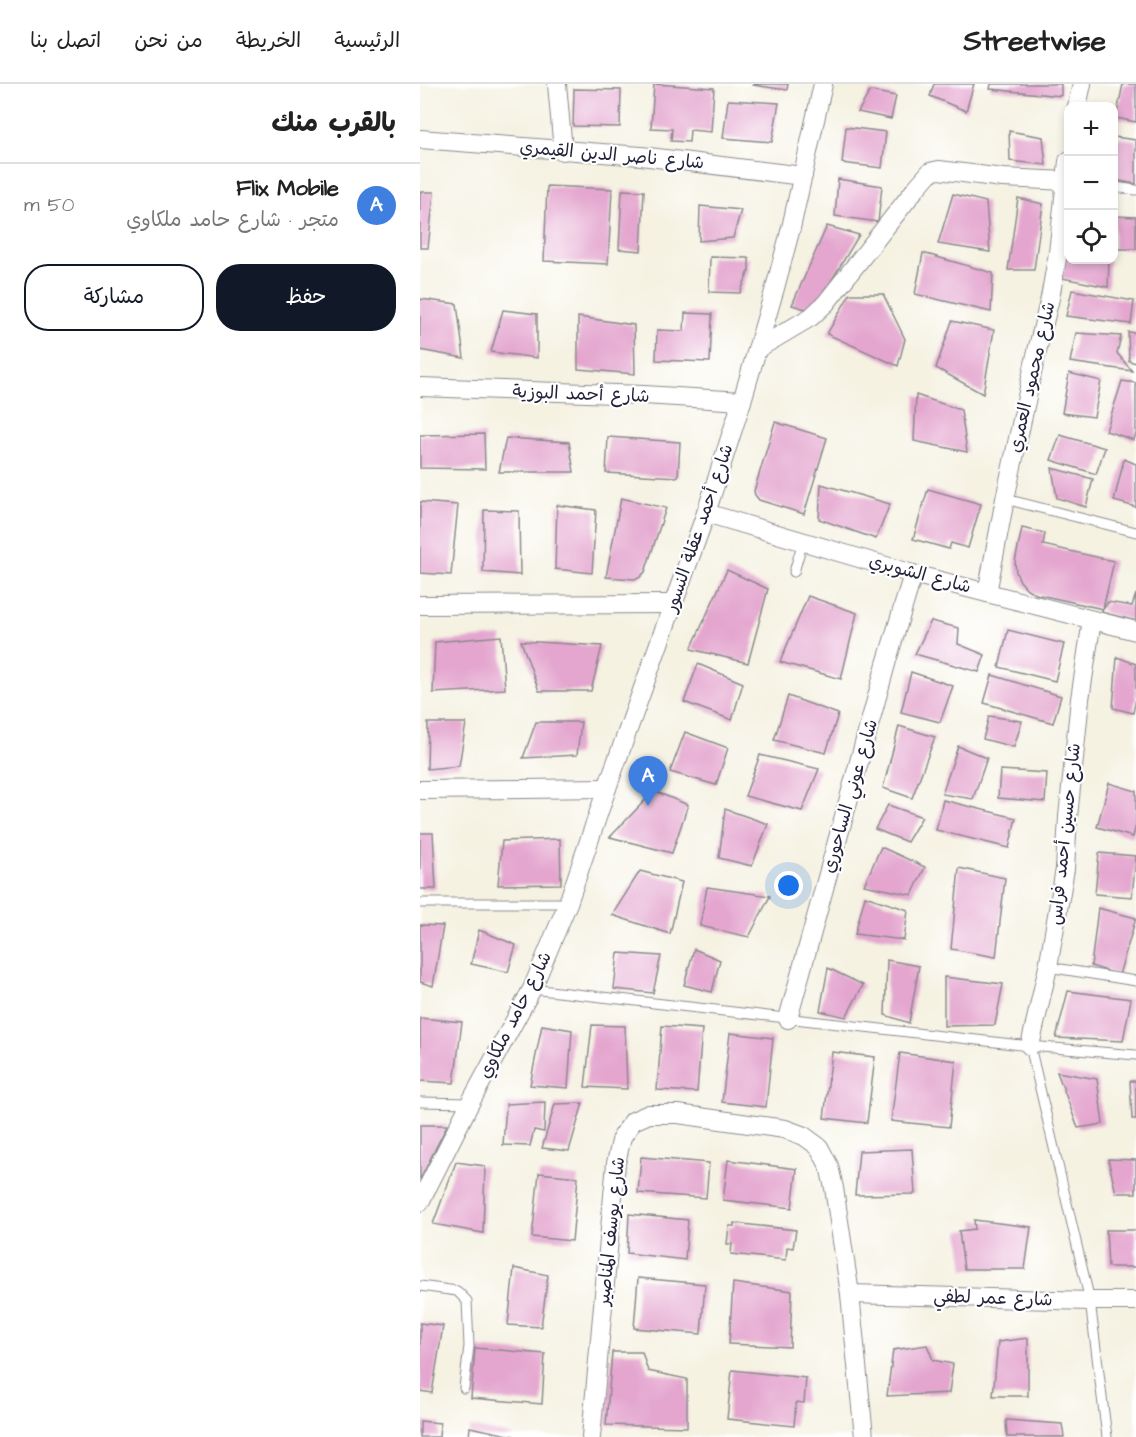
<!DOCTYPE html>
<html lang="ar">
<head>
<meta charset="utf-8">
<style>
	:root { --surface:#fff; --page:#f2f2f2; --text:#222; --muted:#767676; --line:#e0e0e0; --accent:#111827 }
	body { margin:0; font-family:"Architects Daughter","Playpen Sans Arabic",sans-serif; background:var(--page); color:var(--text); direction:rtl }
	.controls { position:absolute; right:18px; top:18px; display:grid; overflow:hidden; border-radius:12px; box-shadow:0 3px 9px #0003 }
	.controls button { width:54px; height:54px; display:grid; place-items:center; padding:0; border:0; border-bottom:2px solid var(--line); background:var(--surface); color:var(--text); font:30px sans-serif }
	.you { position:absolute; left:369px; top:802px; width:21px; height:21px; margin:-15px; border:4px solid #fff; border-radius:50%; background:#1a73e8; box-shadow:0 0 0 9px #1a73e833 }
	.badge { display:grid; place-items:center; width:39px; height:39px; border-radius:50%; background:var(--accent); color:#fff; font-size:20px; font-weight:700 }
	.pin { position:absolute; translate:-50% -50px; filter:drop-shadow(0 2px 3px #0008) }
	.pin::after { content:''; position:absolute; top:32px; width:21px; height:18px; background:inherit; clip-path:polygon(0 0,100% 0,50% 100%) }
	.list { margin:0; padding:0; list-style:none }
	h2 { display:flex; justify-content:space-between; align-items:center; height:78px; margin:0; padding:0 24px; font-size:26px }
	h2 small { font-size:20px; font-weight:400; color:var(--muted) }
	.list li { display:grid; grid-template-columns:39px 1fr auto; gap:18px; align-items:center; box-sizing:border-box; height:84px; padding:0 24px; border-top:2px solid var(--line) }
	.list b { display:block; font-size:22px; white-space:nowrap }
	.list p { margin:0; font-size:20px; white-space:nowrap; color:var(--muted) }
	.list em { font-size:20px; font-style:normal; color:var(--muted) }
	.actions { display:flex; gap:12px; padding:18px 24px }
	.actions a { flex:1; padding:14px 0; border:2px solid var(--accent); border-radius:24px; text-align:center; font-size:21px; color:var(--accent) }
	.actions .main { background:var(--accent); color:#fff }
	.icon { flex:none; width:33px; height:33px; fill:none; stroke:currentColor; stroke-width:2; stroke-linecap:round; stroke-linejoin:round }
	.map { position:relative; flex:none; width:716px; height:1353px; overflow:hidden; direction:ltr }
	header { display:flex; align-items:center; gap:36px; box-sizing:border-box; height:84px; padding:0 30px; background:var(--surface); border-bottom:2px solid var(--line) }
	header strong { font-size:28px }
	nav { display:flex; gap:33px; margin-inline-start:auto; font-size:21px }
	main { display:flex }
	aside { flex:1; background:var(--surface) }
	.map>svg:first-child { display:block }
	.building { fill:#e4a6cf }
	.lines { fill:none; stroke-linecap:round; stroke-linejoin:round }
	.lane-casing { stroke:#8c8a8e; stroke-width:11 }
	.street-casing { stroke:#8c8a8e; stroke-width:20 }
	.lane { stroke:#fff; stroke-width:9 }
	.street { stroke:#fff; stroke-width:18 }
	.labels { text-anchor:middle; dominant-baseline:central; stroke-width:4.5; stroke-linejoin:round; paint-order:stroke }
	.street-label { font-size:18px; fill:#22223b; stroke:#fff }
</style>
</head>
<body>
<header>
<strong>Streetwise</strong>
<nav><a>الرئيسية</a><a>الخريطة</a><a>من نحن</a><a>اتصل بنا</a></nav>
</header>
<main>
<div class="map">
<svg width="716" height="1353" viewBox="0 0 716 1353">
	<rect width="100%" height="100%" fill="#fff"/>
	<filter id="ink" filterUnits="userSpaceOnUse"><feTurbulence type="fractalNoise" baseFrequency=".0167" numOctaves="2"/><feDisplacementMap in="SourceGraphic" scale="12" xChannelSelector="R" yChannelSelector="G"/><feConvolveMatrix kernelMatrix="1 2 1 2 8 2 1 2 1" color-interpolation-filters="sRGB"/></filter>
	<filter id="wash" filterUnits="userSpaceOnUse"><feTurbulence type="fractalNoise" baseFrequency=".008" numOctaves="4" result="noise"/><feDisplacementMap in="SourceGraphic" scale="24" xChannelSelector="R" yChannelSelector="G"/><feGaussianBlur stdDeviation="1.35" result="paint"/><feColorMatrix in="noise" values="0 0 0 0 0 0 0 0 0 0 0 0 0 0 0 0 0 1.4 0 .05"/><feComposite in="paint" operator="in"/></filter>
	<g filter="url(#wash)">
		<rect width="100%" height="100%" fill="#f5f2e2"/>
		<g id="blocks">
			<!-- building -->
			<g class="building">
				<polygon points="234,0 294,4 291,48 270,46 269,58 251,57 252,45 231,44"/>
				<polygon points="334,0 368,0 367,6 333,1"/>
				<polygon points="514,0 554,0 546,27 510,12"/>
				<polygon points="571,0 641,0 641,12 570,5"/>
				<polygon points="703,0 716,0 716,38 696,34"/>
				<polygon points="154,5 201,6 200,43 153,42"/>
				<polygon points="450,7 476,12 471,35 438,28"/>
				<polygon points="308,16 359,19 352,58 303,54"/>
				<polygon points="426,43 466,48 462,84 422,79"/>
				<polygon points="589,47 623,53 626,81 590,77"/>
				<polygon points="694,53 716,56 716,100 694,96"/>
				<polygon points="418,95 462,102 458,138 415,132"/>
				<polygon points="127,102 192,105 188,180 124,177"/>
				<polygon points="202,106 224,107 221,167 199,165"/>
				<polygon points="0,108 14,108 8,164 0,164"/>
				<polygon points="533,110 566,118 570,168 518,160"/>
				<polygon points="598,114 623,120 614,186 588,186"/>
				<polygon points="280,122 321,126 313,154 279,157"/>
				<polygon points="694,132 716,133 716,165 694,165"/>
				<polygon points="407,142 439,151 393,227 372,221"/>
				<polygon points="503,169 573,189 571,228 495,210"/>
				<polygon points="646,170 648,171 648,176 679,176 689,177 688,203 642,194"/>
				<polygon points="290,173 329,174 329,187 320,209 289,208"/>
				<polygon points="652,206 714,217 711,240 646,232"/>
				<polygon points="430,210 463,210 485,255 478,282 407,250"/>
				<polygon points="0,215 37,220 44,274 0,266"/>
				<polygon points="83,226 117,230 117,274 71,268"/>
				<polygon points="265,229 292,230 290,278 236,276 237,246 264,247"/>
				<polygon points="158,233 214,241 215,290 158,285"/>
				<polygon points="532,237 574,246 563,310 516,284"/>
				<polygon points="708,248 716,249 716,279 709,277"/>
				<polygon points="656,249 701,252 697,269 712,287 650,278"/>
				<polygon points="649,289 681,297 674,333 642,329"/>
				<polygon points="702,297 716,299 716,349 714,356 686,347"/>
				<polygon points="496,311 541,326 547,368 494,357"/>
				<polygon points="355,338 407,354 384,430 339,416 335,411 334,407"/>
				<polygon points="64,350 65,385 0,384 0,351"/>
				<polygon points="640,351 685,364 676,390 631,376"/>
				<polygon points="188,353 260,358 258,393 186,389"/>
				<polygon points="86,354 149,358 154,388 79,388"/>
				<polygon points="704,375 716,380 716,423 694,417"/>
				<polygon points="632,384 673,395 666,423 637,414"/>
				<polygon points="401,400 470,420 456,455 399,435"/>
				<polygon points="508,405 561,420 548,464 531,459 529,465 493,455"/>
				<polygon points="201,414 246,424 225,488 219,494 214,495 186,493"/>
				<polygon points="0,418 38,421 31,491 0,489"/>
				<polygon points="137,421 176,426 172,489 135,485"/>
				<polygon points="64,426 99,427 100,491 63,488"/>
				<polygon points="602,444 625,449 623,461 694,477 683,525 616,510 607,505 600,497 596,488 595,478"/>
				<polygon points="307,486 348,505 328,579 271,565"/>
				<polygon points="716,510 716,537 681,528 688,518 712,522"/>
				<polygon points="388,512 437,529 421,595 360,578"/>
				<polygon points="511,537 539,544 538,560 565,571 559,588 495,570"/>
				<polygon points="588,546 644,560 635,597 579,583"/>
				<polygon points="81,552 85,605 13,609 15,558"/>
				<polygon points="101,557 182,562 171,607 119,607"/>
				<polygon points="697,573 716,580 716,615 713,629 693,624"/>
				<polygon points="278,580 323,599 312,636 264,618"/>
				<polygon points="491,588 533,602 520,638 481,628"/>
				<polygon points="572,591 641,612 633,639 564,619"/>
				<polygon points="368,612 418,630 406,669 354,656"/>
				<polygon points="569,632 602,637 594,663 563,655"/>
				<polygon points="116,638 161,638 157,671 103,674"/>
				<polygon points="8,639 46,639 39,682 7,685"/>
				<polygon points="479,642 515,653 492,714 463,704"/>
				<polygon points="265,648 308,664 296,701 250,688"/>
				<polygon points="538,662 567,674 553,715 522,710"/>
				<polygon points="340,671 399,685 382,727 325,712"/>
				<polygon points="580,686 627,689 625,718 578,714"/>
				<polygon points="689,699 716,707 716,741 713,753 677,743"/>
				<polygon points="234,707 268,721 252,769 190,753"/>
				<polygon points="523,716 596,734 589,764 516,746"/>
				<polygon points="468,721 502,733 487,758 455,745"/>
				<polygon points="305,725 348,740 332,782 299,774"/>
				<polygon points="0,749 13,749 16,805 0,805"/>
				<polygon points="140,755 141,800 78,801 82,757"/>
				<polygon points="461,763 505,783 492,811 444,801"/>
				<polygon points="679,769 716,772 712,813 675,810"/>
				<polygon points="539,784 585,794 576,873 531,865"/>
				<polygon points="220,787 262,798 250,850 192,831"/>
				<polygon points="287,803 350,812 329,853 280,842"/>
				<polygon points="445,812 488,826 484,856 435,850"/>
				<polygon points="678,824 716,834 699,891 671,882"/>
				<polygon points="0,841 23,842 13,902 0,898"/>
				<polygon points="59,846 96,861 88,888 51,880"/>
				<polygon points="274,865 300,876 292,908 264,901"/>
				<polygon points="198,869 241,872 233,909 194,905"/>
				<polygon points="467,876 499,882 489,939 465,931"/>
				<polygon points="408,884 443,901 426,933 400,927"/>
				<polygon points="524,893 583,900 575,941 524,942"/>
				<polygon points="648,907 711,915 703,957 636,954"/>
				<polygon points="0,934 42,938 34,999 0,997"/>
				<polygon points="122,941 152,946 148,1004 110,1001"/>
				<polygon points="172,941 205,942 207,1005 165,1003"/>
				<polygon points="242,942 282,945 277,1008 237,1006"/>
				<polygon points="310,949 353,954 346,1023 302,1018"/>
				<polygon points="412,968 455,973 447,1039 404,1034"/>
				<polygon points="480,969 536,977 529,1043 471,1037"/>
				<polygon points="637,988 677,995 683,1040 658,1044"/>
				<polygon points="710,997 716,997 716,1035 712,1035"/>
				<polygon points="125,1018 124,1048 114,1046 110,1062 83,1061 86,1020"/>
				<polygon points="163,1019 149,1067 122,1064 135,1020"/>
				<polygon points="0,1041 27,1041 0,1096"/>
				<polygon points="492,1065 495,1110 435,1111 439,1067"/>
				<polygon points="221,1073 289,1079 286,1114 218,1109"/>
				<polygon points="688,1075 716,1076 716,1109 696,1109"/>
				<polygon points="308,1076 377,1085 372,1124 303,1116"/>
				<polygon points="36,1078 65,1082 63,1149 13,1140"/>
				<polygon points="119,1089 158,1093 152,1157 112,1153"/>
				<polygon points="209,1130 268,1136 265,1176 207,1169"/>
				<polygon points="554,1136 611,1143 605,1185 544,1185 539,1147 555,1145"/>
				<polygon points="314,1139 376,1146 373,1164 367,1163 366,1176 311,1170 312,1160 307,1160 309,1142 314,1142"/>
				<polygon points="686,1146 716,1146 716,1183 688,1183"/>
				<polygon points="94,1184 128,1191 121,1243 88,1241"/>
				<polygon points="218,1194 285,1200 281,1250 214,1244"/>
				<polygon points="313,1199 372,1207 370,1263 309,1260"/>
				<polygon points="0,1239 23,1242 12,1309 0,1307"/>
				<polygon points="608,1254 608,1312 573,1312 578,1258"/>
				<polygon points="507,1261 513,1276 533,1280 529,1309 467,1312 473,1266"/>
				<polygon points="55,1264 125,1270 122,1320 51,1314"/>
				<polygon points="192,1268 222,1268 228,1287 267,1295 267,1343 186,1341"/>
				<polygon points="312,1286 386,1294 384,1319 376,1318 374,1342 307,1335"/>
				<polygon points="586,1336 642,1340 644,1353 587,1353"/>
				<polygon points="0,1337 20,1339 19,1353 0,1353"/>
				<polygon points="50,1343 94,1352 94,1353 49,1353"/>
			</g>
		</g>
	</g>
	<g filter="url(#ink)">
		<use href="#blocks" fill-opacity="0" stroke="#8c8a8e" stroke-width="1.5"/>
		<g class="lines">
			<!-- lane casing -->
			<g class="lane-casing">
				<g id="lane">
					<polyline points="694,103 716,106"/>
					<polyline points="585,415 716,448"/>
					<polyline points="374,488 383,457"/>
					<polyline points="0,819 148,819"/>
					<polyline points="628,883 716,897"/>
					<polyline points="112,905 610,962 716,971"/>
					<polyline points="610,962 670,1217 687,1353"/>
					<polyline points="0,1018 50,1019"/>
					<polyline points="0,1202 37,1207 47,1217 49,1262 44,1304"/>
				</g>
			</g>
			<!-- street casing -->
			<g class="street-casing">
				<g id="street">
					<polyline points="137,0 143,67"/>
					<polyline points="657,22 662,0"/>
					<polyline points="0,55 221,72 383,92"/>
					<polyline points="337,265 391,233 406,219 497,103 510,88 519,86 583,94 646,97"/>
					<polyline points="0,303 224,311 322,317"/>
					<polyline points="286,429 493,490 716,547"/>
					<polyline points="567,509 585,415 616,271 630,214 638,169 648,77"/>
					<polyline points="0,521 254,520"/>
					<polyline points="0,706 187,704"/>
					<polyline points="368,935 466,580 493,490"/>
					<polyline points="610,962 628,883 645,785 648,733 660,615 672,536"/>
					<polyline points="0,1118 50,1019 112,905 148,819 187,704 286,429 322,317 355,204 371,144 403,0"/>
					<polyline points="430,1210 670,1217 716,1217"/>
					<polyline points="171,1353 196,1079 202,1053 213,1037 229,1030 258,1030 365,1045 384,1052 399,1063 409,1082 414,1104 430,1210 444,1353"/>
				</g>
			</g>
			<!-- lane -->
			<use href="#lane" class="lane"/>
			<!-- street -->
			<use href="#street" class="street"/>
		</g>
	</g>
	<g class="labels">
		<!-- street labels -->
		<g class="street-label">
			<text transform="translate(192 71) rotate(5)">شارع ناصر الدين القيمري</text>
			<text transform="translate(612 293) rotate(-77)">شارع محمود العمري</text>
			<text transform="translate(161 310) rotate(2)">شارع أحمد البوزية</text>
			<text transform="translate(279 444) rotate(-71)">شارع أحمد عقلة النسور</text>
			<text transform="translate(500 490) rotate(15)">شارع الشوبري</text>
			<text transform="translate(430 712) rotate(-74)">شارع عوني الساحوري</text>
			<text transform="translate(645 750) rotate(-84)">شارع حسين أحمد فراس</text>
			<text transform="translate(95 931) rotate(-63)">شارع حامد ملكاوي</text>
			<text transform="translate(191 1147) rotate(-84)">شارع يوسف المناصير</text>
			<text transform="translate(573 1214) rotate(2)">شارع عمر لطفي</text>
		</g>
	</g>
</svg>
<div class="controls">
<button>+</button>
<button>−</button>
<button><svg class="icon" aria-label="locate" viewBox="0 0 24 24"><circle cx="12" cy="12" r="6"/><path d="M12 2v4M12 18v4M2 12h4M18 12h4"/></svg></button>
</div>
<div class="you"></div>
<div class="pin badge" style="left:228px;top:722px;background:#3f7fe0">A</div>
</div>
<aside>
<h2>بالقرب منك<small></small></h2>
<ul class="list">
<li><span class="badge" style="background:#3f7fe0">A</span><div><b>Flix Mobile</b><p>متجر · شارع حامد ملكاوي</p></div><em>50 m</em></li>
</ul>
<div class="actions"><a class="main">حفظ</a><a>مشاركة</a></div>
</aside>
</main>
</body>
</html>
